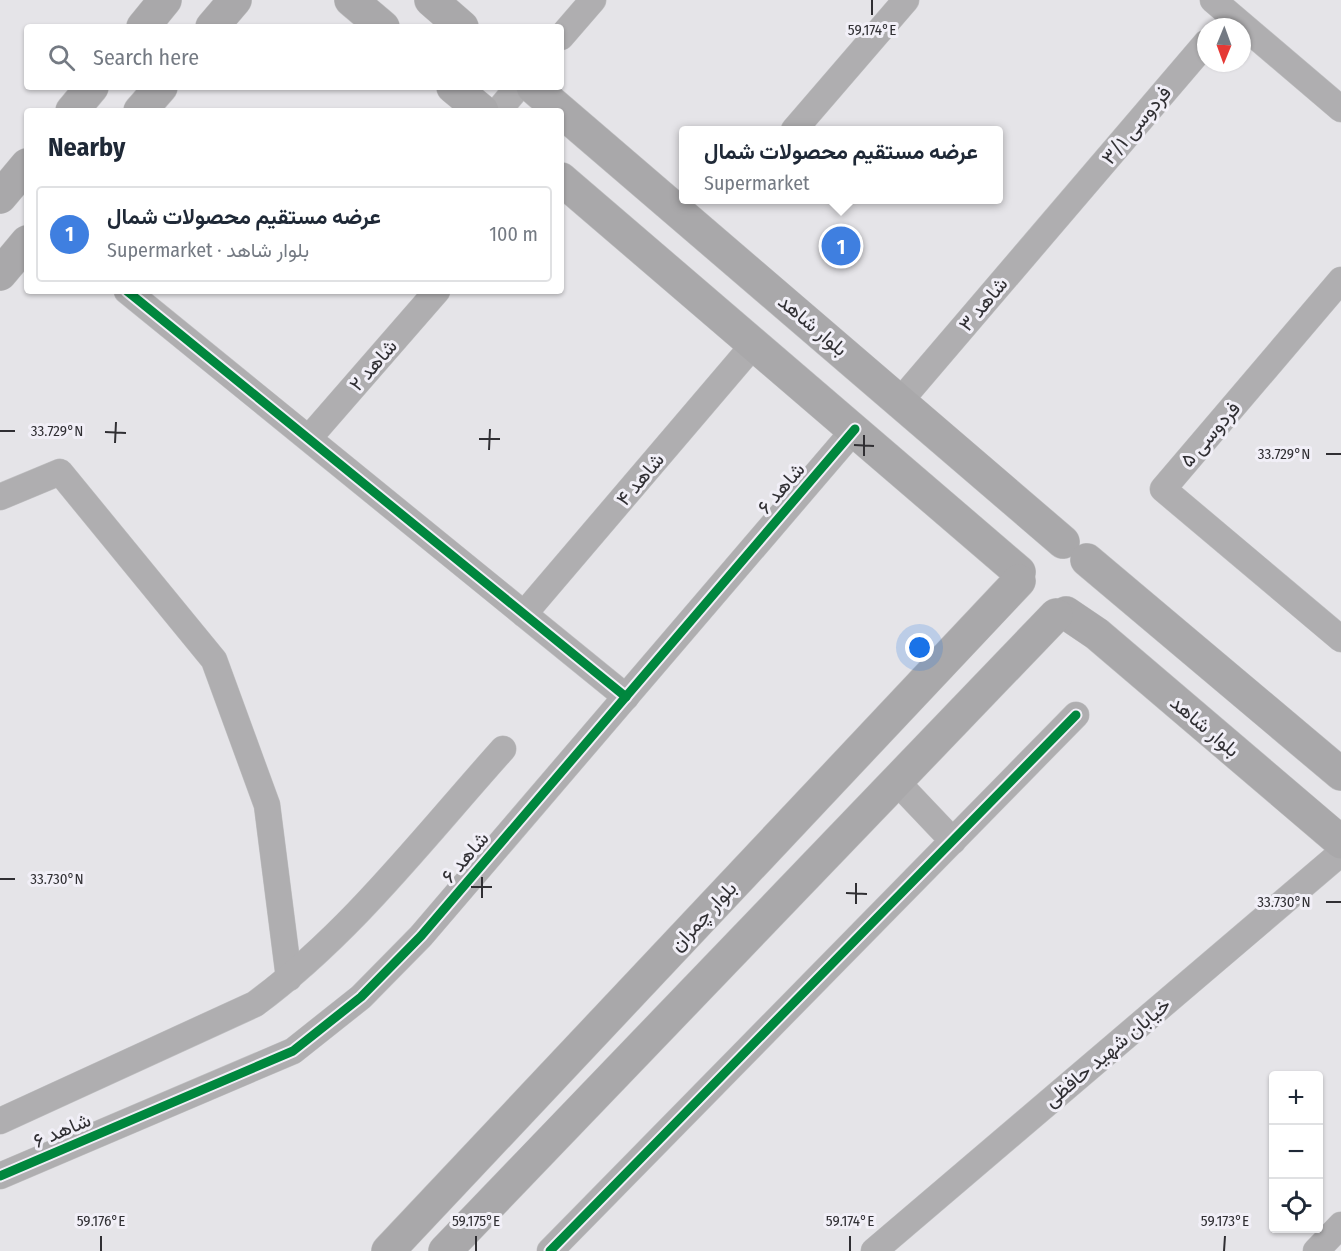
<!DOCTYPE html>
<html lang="en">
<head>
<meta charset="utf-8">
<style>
	:root { --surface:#fff; --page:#f6f6f7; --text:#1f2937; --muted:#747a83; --line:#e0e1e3; --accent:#0f766e }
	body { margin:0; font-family:"Fira Sans Condensed",Vazirmatn,sans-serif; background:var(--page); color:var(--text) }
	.controls { position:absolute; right:18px; bottom:18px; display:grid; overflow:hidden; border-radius:6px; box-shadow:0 2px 4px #0004 }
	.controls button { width:54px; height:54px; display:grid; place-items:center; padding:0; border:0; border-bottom:2px solid var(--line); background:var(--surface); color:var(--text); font:30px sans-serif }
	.compass { position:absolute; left:1197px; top:18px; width:54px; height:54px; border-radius:50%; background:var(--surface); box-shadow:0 2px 4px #0004; rotate:181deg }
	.you { position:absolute; left:920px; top:648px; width:21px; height:21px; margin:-15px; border:4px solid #fff; border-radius:50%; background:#1a73e8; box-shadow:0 0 0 9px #1a73e833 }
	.badge { display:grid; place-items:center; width:39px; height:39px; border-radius:50%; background:var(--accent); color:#fff; font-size:20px; font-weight:700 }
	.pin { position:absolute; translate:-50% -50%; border:3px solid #fff; box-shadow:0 2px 6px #0006 }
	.popup { position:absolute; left:679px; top:126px; width:324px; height:78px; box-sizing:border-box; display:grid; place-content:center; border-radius:6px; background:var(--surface); filter:drop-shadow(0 2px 4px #0005); font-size:20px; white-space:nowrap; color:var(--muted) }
	.popup b { font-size:22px; color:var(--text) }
	.popup::after { content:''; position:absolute; left:50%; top:100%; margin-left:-12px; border:12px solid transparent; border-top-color:var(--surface) }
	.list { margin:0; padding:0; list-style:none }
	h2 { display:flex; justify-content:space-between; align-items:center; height:78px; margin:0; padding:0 24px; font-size:26px }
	h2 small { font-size:20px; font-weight:400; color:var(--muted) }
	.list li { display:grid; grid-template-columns:39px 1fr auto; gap:18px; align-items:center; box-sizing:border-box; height:96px; margin:0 12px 12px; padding:0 12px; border:2px solid var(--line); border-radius:6px }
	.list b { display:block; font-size:22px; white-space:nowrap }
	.list p { margin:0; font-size:20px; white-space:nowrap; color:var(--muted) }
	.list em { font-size:20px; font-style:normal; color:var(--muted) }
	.icon { flex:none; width:33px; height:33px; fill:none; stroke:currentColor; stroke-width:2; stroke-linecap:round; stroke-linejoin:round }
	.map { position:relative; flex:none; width:1341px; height:1251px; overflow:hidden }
	.search { position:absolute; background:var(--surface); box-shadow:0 2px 4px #0004; left:24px; top:24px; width:540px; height:66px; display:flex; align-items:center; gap:15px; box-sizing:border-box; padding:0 21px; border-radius:6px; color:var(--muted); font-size:22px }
	.panel { position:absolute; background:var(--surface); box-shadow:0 2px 4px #0004; left:24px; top:108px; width:540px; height:186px; border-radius:6px }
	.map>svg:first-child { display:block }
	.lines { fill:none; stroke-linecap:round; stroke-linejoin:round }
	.minor-casing { stroke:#c1c1c3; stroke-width:27 }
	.major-casing { stroke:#c1c1c3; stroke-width:34 }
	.minor { stroke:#afaeb0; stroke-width:26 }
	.major { stroke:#a9a8aa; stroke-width:33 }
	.cycleway-casing { stroke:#f1eff7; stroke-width:13 }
	.cycleway { stroke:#00873e; stroke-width:9 }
	.ticks { fill:none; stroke:#302f33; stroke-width:2 }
	.labels { text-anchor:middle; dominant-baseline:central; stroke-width:6; stroke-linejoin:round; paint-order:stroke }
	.street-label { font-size:20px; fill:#302f33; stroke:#f1eff7 }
	.ticks-label { font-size:15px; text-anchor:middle; fill:#302f33; stroke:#f1eff7; stroke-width:6; stroke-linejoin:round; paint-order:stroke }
</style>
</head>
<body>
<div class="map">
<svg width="1341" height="1251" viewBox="0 0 1341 1251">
	<rect width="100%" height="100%" fill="#e5e4e8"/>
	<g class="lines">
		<!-- minor casing -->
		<g class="minor-casing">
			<g id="minor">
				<polyline points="1213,0 1341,109"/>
				<polyline points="561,37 593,0"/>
				<polyline points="498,111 518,87"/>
				<polyline points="794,130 906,0"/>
				<polyline points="1341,280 1163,489 1341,639"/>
				<polyline points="127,291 626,697"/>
				<polyline points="901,400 1206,43"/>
				<polyline points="309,438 437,291"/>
				<polyline points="0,497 60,472 214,660 267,805 289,978"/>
				<polyline points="524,614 755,343"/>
				<polyline points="896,781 953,841"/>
				<path d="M0,1121L255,1004C351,933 424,837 503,749"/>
				<polyline points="0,1176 293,1051 361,997 421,936 855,429"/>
				<polyline points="550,1251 1076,715"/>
				<polyline points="874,1251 1341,853"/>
				<polyline points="1316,1251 1341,1225"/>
			</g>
		</g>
		<!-- major casing -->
		<g class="major-casing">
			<g id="major">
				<polyline points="351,0 383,27"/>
				<polyline points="431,0 462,27"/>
				<polyline points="143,27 165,0"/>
				<polyline points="212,27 235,0"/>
				<polyline points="453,87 482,111"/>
				<polyline points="533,87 1063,542"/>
				<polyline points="72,111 92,87"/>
				<polyline points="140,111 161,87"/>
				<polyline points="561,179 1019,572"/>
				<polyline points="0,197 27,165"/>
				<polyline points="0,274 27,242"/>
				<polyline points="1087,560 1341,774"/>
				<polyline points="1066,613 1097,634 1341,842"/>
				<polyline points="388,1251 1019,581"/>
				<polyline points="445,1251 1056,615"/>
			</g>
		</g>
		<!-- minor -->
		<use href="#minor" class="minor"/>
		<!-- major -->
		<use href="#major" class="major"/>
		<!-- cycleway casing -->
		<g class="cycleway-casing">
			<g id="cycleway">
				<polyline points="127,291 626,697"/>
				<polyline points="0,1176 293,1051 361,997 421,936 855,429"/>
				<polyline points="550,1251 1076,715"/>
			</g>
		</g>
		<!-- cycleway -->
		<use href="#cycleway" class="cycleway"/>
	</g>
	<!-- ticks -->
	<path class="ticks" d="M872,15V0M0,431H15M105,432L126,433M479,439H500M115,443L116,422M854,445L874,446M489,450L490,429M1326,454H1341M864,456V435M0,879H15M471,887H492M846,893L867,894M482,898V877M1326,902H1341M856,904V883M101,1251V1236M476,1251V1236M850,1251V1236M1224,1251L1225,1236"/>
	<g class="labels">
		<!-- street labels -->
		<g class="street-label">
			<text transform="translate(1136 125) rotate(-50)">فردوسی ۳/۱</text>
			<text transform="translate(983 304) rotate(-50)">شاهد ۳</text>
			<text transform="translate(813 325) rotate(40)">بلوار شاهد</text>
			<text transform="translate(373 365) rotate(-49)">شاهد ۲</text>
			<text transform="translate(1210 434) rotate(-49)">فردوسی ۵</text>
			<text transform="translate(640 479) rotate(-50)">شاهد ۴</text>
			<text transform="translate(781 488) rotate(-49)">شاهد ۶</text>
			<text transform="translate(1205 726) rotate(40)">بلوار شاهد</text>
			<text transform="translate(465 857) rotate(-49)">شاهد ۶</text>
			<text transform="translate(703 916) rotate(-47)">بلوار چمران</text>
			<text transform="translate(1107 1052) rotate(-40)">خیابان شهید حافظی</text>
			<text transform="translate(62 1130) rotate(-23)">شاهد ۶</text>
		</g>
	</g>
	<g class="ticks-label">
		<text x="872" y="35">59.174°E</text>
		<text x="57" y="436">33.729°N</text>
		<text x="1284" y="459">33.729°N</text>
		<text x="57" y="884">33.730°N</text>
		<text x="1284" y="907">33.730°N</text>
		<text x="101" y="1226">59.176°E</text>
		<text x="476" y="1226">59.175°E</text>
		<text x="850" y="1226">59.174°E</text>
		<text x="1225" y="1226">59.173°E</text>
	</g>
</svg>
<div class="controls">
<button>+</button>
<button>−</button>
<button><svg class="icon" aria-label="locate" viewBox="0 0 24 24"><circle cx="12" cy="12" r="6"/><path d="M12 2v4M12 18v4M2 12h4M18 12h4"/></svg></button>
</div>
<svg class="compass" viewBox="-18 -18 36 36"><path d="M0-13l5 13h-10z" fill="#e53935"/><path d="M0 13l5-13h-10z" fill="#747a83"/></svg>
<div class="you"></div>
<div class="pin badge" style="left:841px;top:246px;background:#3f7fe0">1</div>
<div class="popup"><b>عرضه مستقیم محصولات شمال</b>Supermarket</div>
<div class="search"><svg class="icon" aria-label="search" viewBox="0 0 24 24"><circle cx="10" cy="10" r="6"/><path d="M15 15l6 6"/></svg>Search here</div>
<section class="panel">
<h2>Nearby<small></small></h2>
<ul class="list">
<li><span class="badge" style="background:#3f7fe0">1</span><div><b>عرضه مستقیم محصولات شمال</b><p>Supermarket · بلوار شاهد</p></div><em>100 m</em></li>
</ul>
</section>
</div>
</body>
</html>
